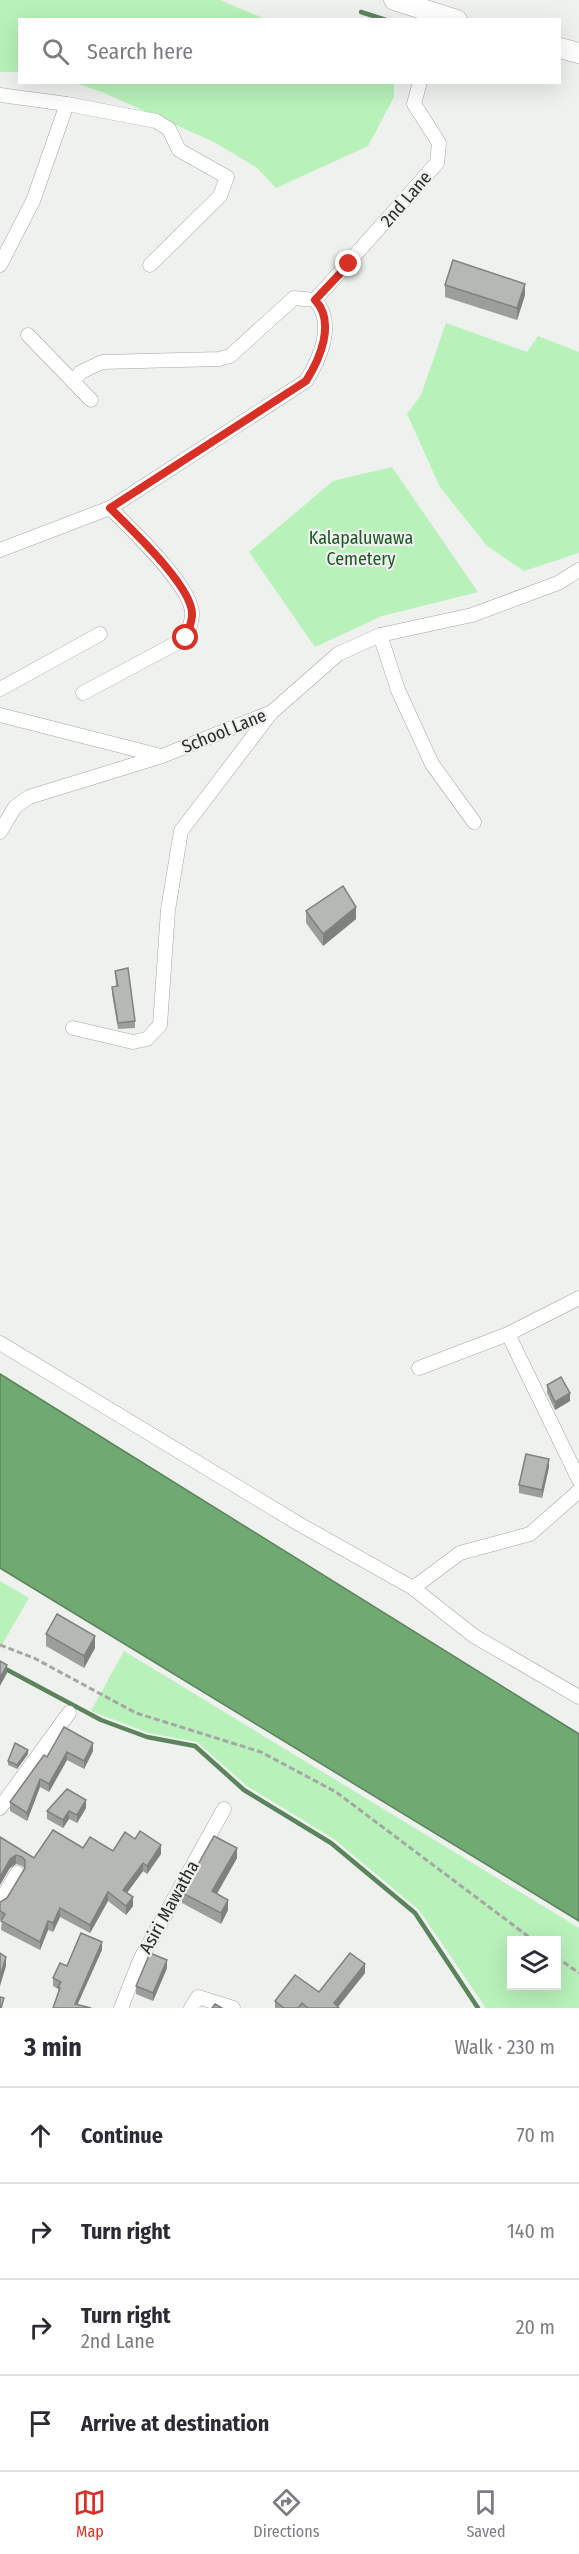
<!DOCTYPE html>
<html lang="en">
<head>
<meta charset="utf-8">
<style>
	:root { --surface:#fff; --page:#f2f2f3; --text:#2b2b33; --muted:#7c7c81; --line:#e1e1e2; --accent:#d93025 }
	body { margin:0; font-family:"Fira Sans Condensed",sans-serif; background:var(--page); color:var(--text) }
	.controls { position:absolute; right:18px; bottom:18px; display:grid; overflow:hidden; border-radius:0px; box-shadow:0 6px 24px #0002 }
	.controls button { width:54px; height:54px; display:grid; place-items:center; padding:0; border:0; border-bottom:2px solid var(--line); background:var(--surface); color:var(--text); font:30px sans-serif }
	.stop { position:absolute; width:18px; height:18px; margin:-14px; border:4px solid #d93025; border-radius:50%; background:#fff }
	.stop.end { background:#d93025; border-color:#fff; box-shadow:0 2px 6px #0008 }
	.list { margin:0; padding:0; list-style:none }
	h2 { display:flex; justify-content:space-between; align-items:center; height:78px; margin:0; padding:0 24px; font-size:26px }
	h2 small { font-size:20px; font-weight:400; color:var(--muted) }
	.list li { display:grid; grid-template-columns:39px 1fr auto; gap:18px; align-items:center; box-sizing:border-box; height:96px; padding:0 24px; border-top:2px solid var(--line) }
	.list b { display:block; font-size:22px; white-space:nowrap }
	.list p { margin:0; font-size:20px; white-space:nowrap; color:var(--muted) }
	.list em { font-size:20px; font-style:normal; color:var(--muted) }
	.icon { flex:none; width:33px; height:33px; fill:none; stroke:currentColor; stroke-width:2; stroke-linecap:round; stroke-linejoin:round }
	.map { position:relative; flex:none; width:579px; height:2008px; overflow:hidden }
	.search { position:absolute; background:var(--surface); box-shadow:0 6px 24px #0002; left:18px; right:18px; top:18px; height:66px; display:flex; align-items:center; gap:15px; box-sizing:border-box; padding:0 21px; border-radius:0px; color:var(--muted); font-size:22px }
	.sheet { height:462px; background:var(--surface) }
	nav { display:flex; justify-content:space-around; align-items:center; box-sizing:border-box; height:84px; border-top:2px solid var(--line); background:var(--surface); font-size:16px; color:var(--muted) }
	nav a { display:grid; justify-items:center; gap:3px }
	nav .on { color:var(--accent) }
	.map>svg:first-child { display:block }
	.green { fill:#b8f1b9; fill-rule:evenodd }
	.water { fill:#70aa72; stroke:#5b845c; stroke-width:1.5 }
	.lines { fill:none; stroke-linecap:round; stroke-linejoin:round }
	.stream { stroke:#5b845c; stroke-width:4.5 }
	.street-casing { stroke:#a4a7a4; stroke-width:15 }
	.secondary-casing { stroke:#a4a7a4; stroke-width:21 }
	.path { stroke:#a5a7a5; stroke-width:3; stroke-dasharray:6 3; stroke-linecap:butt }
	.street { stroke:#fff; stroke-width:14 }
	.secondary { stroke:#fff; stroke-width:20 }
	.wall { fill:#9c9e9c }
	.shaded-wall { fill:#7f817f }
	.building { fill:#b5b8b5; stroke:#7f817f; stroke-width:1.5 }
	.route { stroke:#d93025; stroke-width:8 }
	.labels { text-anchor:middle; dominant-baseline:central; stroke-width:4.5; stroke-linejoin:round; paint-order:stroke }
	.street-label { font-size:18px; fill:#2a2c2a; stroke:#eef1ee }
	.park-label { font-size:18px; fill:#1c5823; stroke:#eef1ee }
</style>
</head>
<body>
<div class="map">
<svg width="579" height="2008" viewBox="0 0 579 2008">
	<rect width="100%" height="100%" fill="#eef1ee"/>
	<!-- green -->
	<g class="green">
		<polygon points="0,0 220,0 265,19 20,20 19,72 0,72"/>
		<polygon points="394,82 394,97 368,146 276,188 256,167 214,142 102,92 75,83"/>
		<polygon points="446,323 527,352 538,336 579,352 579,553 524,571 487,546 440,487 407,414 421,395"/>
		<polygon points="392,467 478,592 382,616 315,647 249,552 333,481"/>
		<polygon points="0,1581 29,1598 0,1648"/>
		<path d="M124,1651L579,1928V2008H486L419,1910L334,1839L247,1786L197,1742L149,1733L91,1711ZM512,1940H556V1986H512Z"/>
	</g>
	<!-- water -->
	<polygon class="water" points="0,1374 579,1734 579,1921 0,1568"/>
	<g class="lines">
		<!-- stream -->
		<g class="stream">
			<polyline points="361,12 386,20"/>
			<polyline points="0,1666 101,1720 147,1737 195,1746 244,1790 331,1843 415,1913 478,2008"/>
		</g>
		<!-- street casing -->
		<g class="street-casing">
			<g id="street">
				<polyline points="0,95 67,104 156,121 169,129 179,150 227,177 220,196 150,265"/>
				<polyline points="0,265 33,201 67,104"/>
				<polyline points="315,300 437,163 439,143 414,104 420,82"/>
				<polyline points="28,335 91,400"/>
				<path d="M0,550L110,508L306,381C320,359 336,323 315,300L294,298L230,356L219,359L102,362L81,372L73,381"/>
				<polyline points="380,635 398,690 432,764 474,822"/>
				<polyline points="0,689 100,634"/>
				<path d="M83,693L186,638C188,631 192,622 192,615C194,588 130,528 110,508"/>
				<polyline points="0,715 161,756"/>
				<polyline points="0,832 15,807 29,797 162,756 272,712 338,654 380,635 472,615 558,583 579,570"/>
				<polyline points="73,1028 133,1042 147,1039 160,1025 168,910 181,831 271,713"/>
				<polyline points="579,1298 508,1334 579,1480"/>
				<polyline points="0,1343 299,1524 413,1588 474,1636 579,1697"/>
				<polyline points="419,1368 508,1334"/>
				<polyline points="413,1588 460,1553 530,1534 579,1491"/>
				<polyline points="0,1808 69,1713"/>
				<polyline points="0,1902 17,1873"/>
				<polyline points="121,2008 140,1960 224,1809"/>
				<polyline points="191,2008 198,1997 233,2008"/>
			</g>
		</g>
		<!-- secondary casing -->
		<g class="secondary-casing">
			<g id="secondary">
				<polyline points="394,0 457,20"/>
				<polyline points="560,48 579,53"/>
			</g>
		</g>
		<!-- path -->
		<g class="path">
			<polyline points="0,1645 34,1658 136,1713 261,1752 336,1792 533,1940"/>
			<polyline points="556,1957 579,1973"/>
		</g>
		<!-- street -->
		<use href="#street" class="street"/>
		<!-- secondary -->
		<use href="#secondary" class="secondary"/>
	</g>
	<!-- wall -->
	<g class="wall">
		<polygon points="445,285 525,295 517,320 445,297"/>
		<polygon points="306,911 356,919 323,946 306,923"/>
		<polygon points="115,971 135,1021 135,1028 118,1029 112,994 112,987 116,986"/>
		<polygon points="547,1385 570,1401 555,1410 547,1393"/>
		<polygon points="549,1467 542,1498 519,1493 519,1485"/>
		<polygon points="46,1634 95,1648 84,1668 46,1646"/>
		<polygon points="64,1727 93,1751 84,1769 67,1760 49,1792 40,1787 27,1821 10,1811 10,1802 47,1757"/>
		<polygon points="28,1754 17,1769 8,1765 8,1761"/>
		<polygon points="86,1808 77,1823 69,1819 63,1828 47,1819 47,1811"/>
		<polygon points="0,1837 34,1858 83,1848 113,1851 135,1839 161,1854 147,1874 143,1871 127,1893 133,1906 126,1915 108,1901 90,1933 60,1917 53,1932 48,1930 40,1950 1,1930 2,1920 0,1920 0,1902 7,1898 25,1869 22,1866 16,1864 10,1868"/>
		<polygon points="237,1858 217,1894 228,1910 221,1924 182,1903 182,1893"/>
		<polygon points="102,1950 53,2008 58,1993 58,1989 53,1986 53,1978 67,1966"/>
		<polygon points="167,1968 153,2001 136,1994 136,1986"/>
		<polygon points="365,1973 338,2007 339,2008 275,2008 275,2001 319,1992"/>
	</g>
	<!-- shaded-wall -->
	<g class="shaded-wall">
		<polygon points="525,284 525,295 517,320 517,308"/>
		<polygon points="356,907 356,919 323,946 323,934"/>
		<polygon points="570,1393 570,1401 555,1410 555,1402"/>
		<polygon points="549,1459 549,1467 542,1498 542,1490"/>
		<polygon points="95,1636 95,1648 84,1668 84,1656"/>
		<polygon points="7,1665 7,1673 0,1686 0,1678"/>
		<polygon points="93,1743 93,1751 84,1769 84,1761"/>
		<polygon points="28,1750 28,1754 17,1769 17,1765"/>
		<polygon points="67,1752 67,1760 49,1792 49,1784"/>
		<polygon points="40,1779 40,1787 27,1821 27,1813"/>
		<polygon points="86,1800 86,1808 77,1823 77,1815"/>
		<polygon points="69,1811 69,1819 63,1828 63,1820"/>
		<polygon points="161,1845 161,1854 147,1874 147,1866"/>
		<polygon points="237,1848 237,1858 212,1902 212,1891"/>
		<polygon points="16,1855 16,1864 10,1868 0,1885 0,1877 10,1859"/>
		<polygon points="143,1863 143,1871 123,1898 123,1890"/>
		<polygon points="108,1892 108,1901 90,1933 90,1925"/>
		<polygon points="133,1897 133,1906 126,1915 126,1906"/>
		<polygon points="228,1900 228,1910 221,1924 221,1913"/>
		<polygon points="60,1908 60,1917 53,1932 53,1923"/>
		<polygon points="48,1921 48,1930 40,1950 40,1942"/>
		<polygon points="102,1942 102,1950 76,2008 75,2004"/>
		<polygon points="6,1957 6,1966 0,1986 0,1977"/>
		<polygon points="167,1960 167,1968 153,2001 153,1993"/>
		<polygon points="365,1964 365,1973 337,2008 334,2003"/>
	</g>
	<!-- building -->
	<g class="building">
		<polygon points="453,260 525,284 517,308 445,285"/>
		<polygon points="343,886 356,907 323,934 306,911"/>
		<polygon points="128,968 135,1021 118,1023 112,987 118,986 115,971"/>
		<polygon points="561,1377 570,1393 555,1402 547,1385"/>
		<polygon points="526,1454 549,1459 542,1490 519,1485"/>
		<polygon points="57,1614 95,1636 84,1656 46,1634"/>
		<polygon points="0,1661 7,1665 0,1678"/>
		<polygon points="64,1727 93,1743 84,1761 67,1752 49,1784 40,1779 27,1813 10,1802 44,1755 47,1757"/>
		<polygon points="15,1743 28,1750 17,1765 8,1761"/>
		<polygon points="67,1789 86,1800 77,1815 69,1811 63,1820 47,1811"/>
		<polygon points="53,1830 83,1848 90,1837 113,1851 125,1832 135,1839 140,1831 161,1845 147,1866 143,1863 123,1890 133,1897 126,1906 108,1892 90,1925 60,1908 53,1923 48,1921 40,1942 1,1921 5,1914 0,1911 0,1902 7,1898 25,1868 25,1860 22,1857 16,1855 10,1859 0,1877 0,1837 34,1858"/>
		<polygon points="214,1836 237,1848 212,1891 228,1900 221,1913 182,1893"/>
		<polygon points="81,1933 102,1942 75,2004 91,2008 53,2008 60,1988 58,1987 61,1982 53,1978 60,1963 67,1966"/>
		<polygon points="0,1953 6,1957 0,1977"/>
		<polygon points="150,1953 167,1960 153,1993 136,1986"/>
		<polygon points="350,1953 365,1964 334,2003 339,2008 308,2008 302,2003 298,2008 284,2008 275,2001 295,1975 319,1992"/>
		<polygon points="0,1997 4,1998 1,2008 0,2008"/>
		<polygon points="215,2004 222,2008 212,2008"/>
	</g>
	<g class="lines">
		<!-- route -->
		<path class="route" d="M186,638C188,631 192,622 192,615C194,588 130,528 110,508L306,381C320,359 336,322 315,300L349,264"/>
	</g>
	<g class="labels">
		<!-- street labels -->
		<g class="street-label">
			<text transform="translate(406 199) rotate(-49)">2nd Lane</text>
			<text transform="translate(224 731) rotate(-22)">School Lane</text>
			<text transform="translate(169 1907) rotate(-61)">Asiri Mawatha</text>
		</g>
		<!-- park labels -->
		<g class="park-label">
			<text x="361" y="538">Kalapaluwawa<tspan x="361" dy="21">Cemetery</tspan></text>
		</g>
	</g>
</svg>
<div class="controls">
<button><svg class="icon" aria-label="layers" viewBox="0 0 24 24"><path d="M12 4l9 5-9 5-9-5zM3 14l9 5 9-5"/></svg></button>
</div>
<div class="stop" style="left:186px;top:638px"></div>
<div class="stop end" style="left:349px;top:264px"></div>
<div class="search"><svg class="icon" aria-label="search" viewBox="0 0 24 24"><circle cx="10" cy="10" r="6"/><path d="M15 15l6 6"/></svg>Search here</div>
</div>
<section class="sheet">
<h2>3 min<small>Walk · 230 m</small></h2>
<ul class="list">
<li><svg class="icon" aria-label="ahead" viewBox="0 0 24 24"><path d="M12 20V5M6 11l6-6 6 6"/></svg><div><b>Continue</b></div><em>70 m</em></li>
<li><svg class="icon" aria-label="right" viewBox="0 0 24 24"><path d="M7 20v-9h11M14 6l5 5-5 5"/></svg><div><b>Turn right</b></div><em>140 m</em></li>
<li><svg class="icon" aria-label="right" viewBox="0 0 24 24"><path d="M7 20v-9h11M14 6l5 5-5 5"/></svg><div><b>Turn right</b><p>2nd Lane</p></div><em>20 m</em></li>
<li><svg class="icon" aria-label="arrive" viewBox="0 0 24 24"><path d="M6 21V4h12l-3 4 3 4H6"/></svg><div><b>Arrive at destination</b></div></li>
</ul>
</section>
<nav>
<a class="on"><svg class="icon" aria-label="map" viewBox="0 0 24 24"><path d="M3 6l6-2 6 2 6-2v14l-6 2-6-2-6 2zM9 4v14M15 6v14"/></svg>Map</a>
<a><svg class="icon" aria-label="directions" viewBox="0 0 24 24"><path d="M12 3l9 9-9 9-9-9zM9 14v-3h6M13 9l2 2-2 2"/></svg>Directions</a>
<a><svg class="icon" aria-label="saved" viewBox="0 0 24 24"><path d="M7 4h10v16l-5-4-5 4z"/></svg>Saved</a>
</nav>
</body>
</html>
